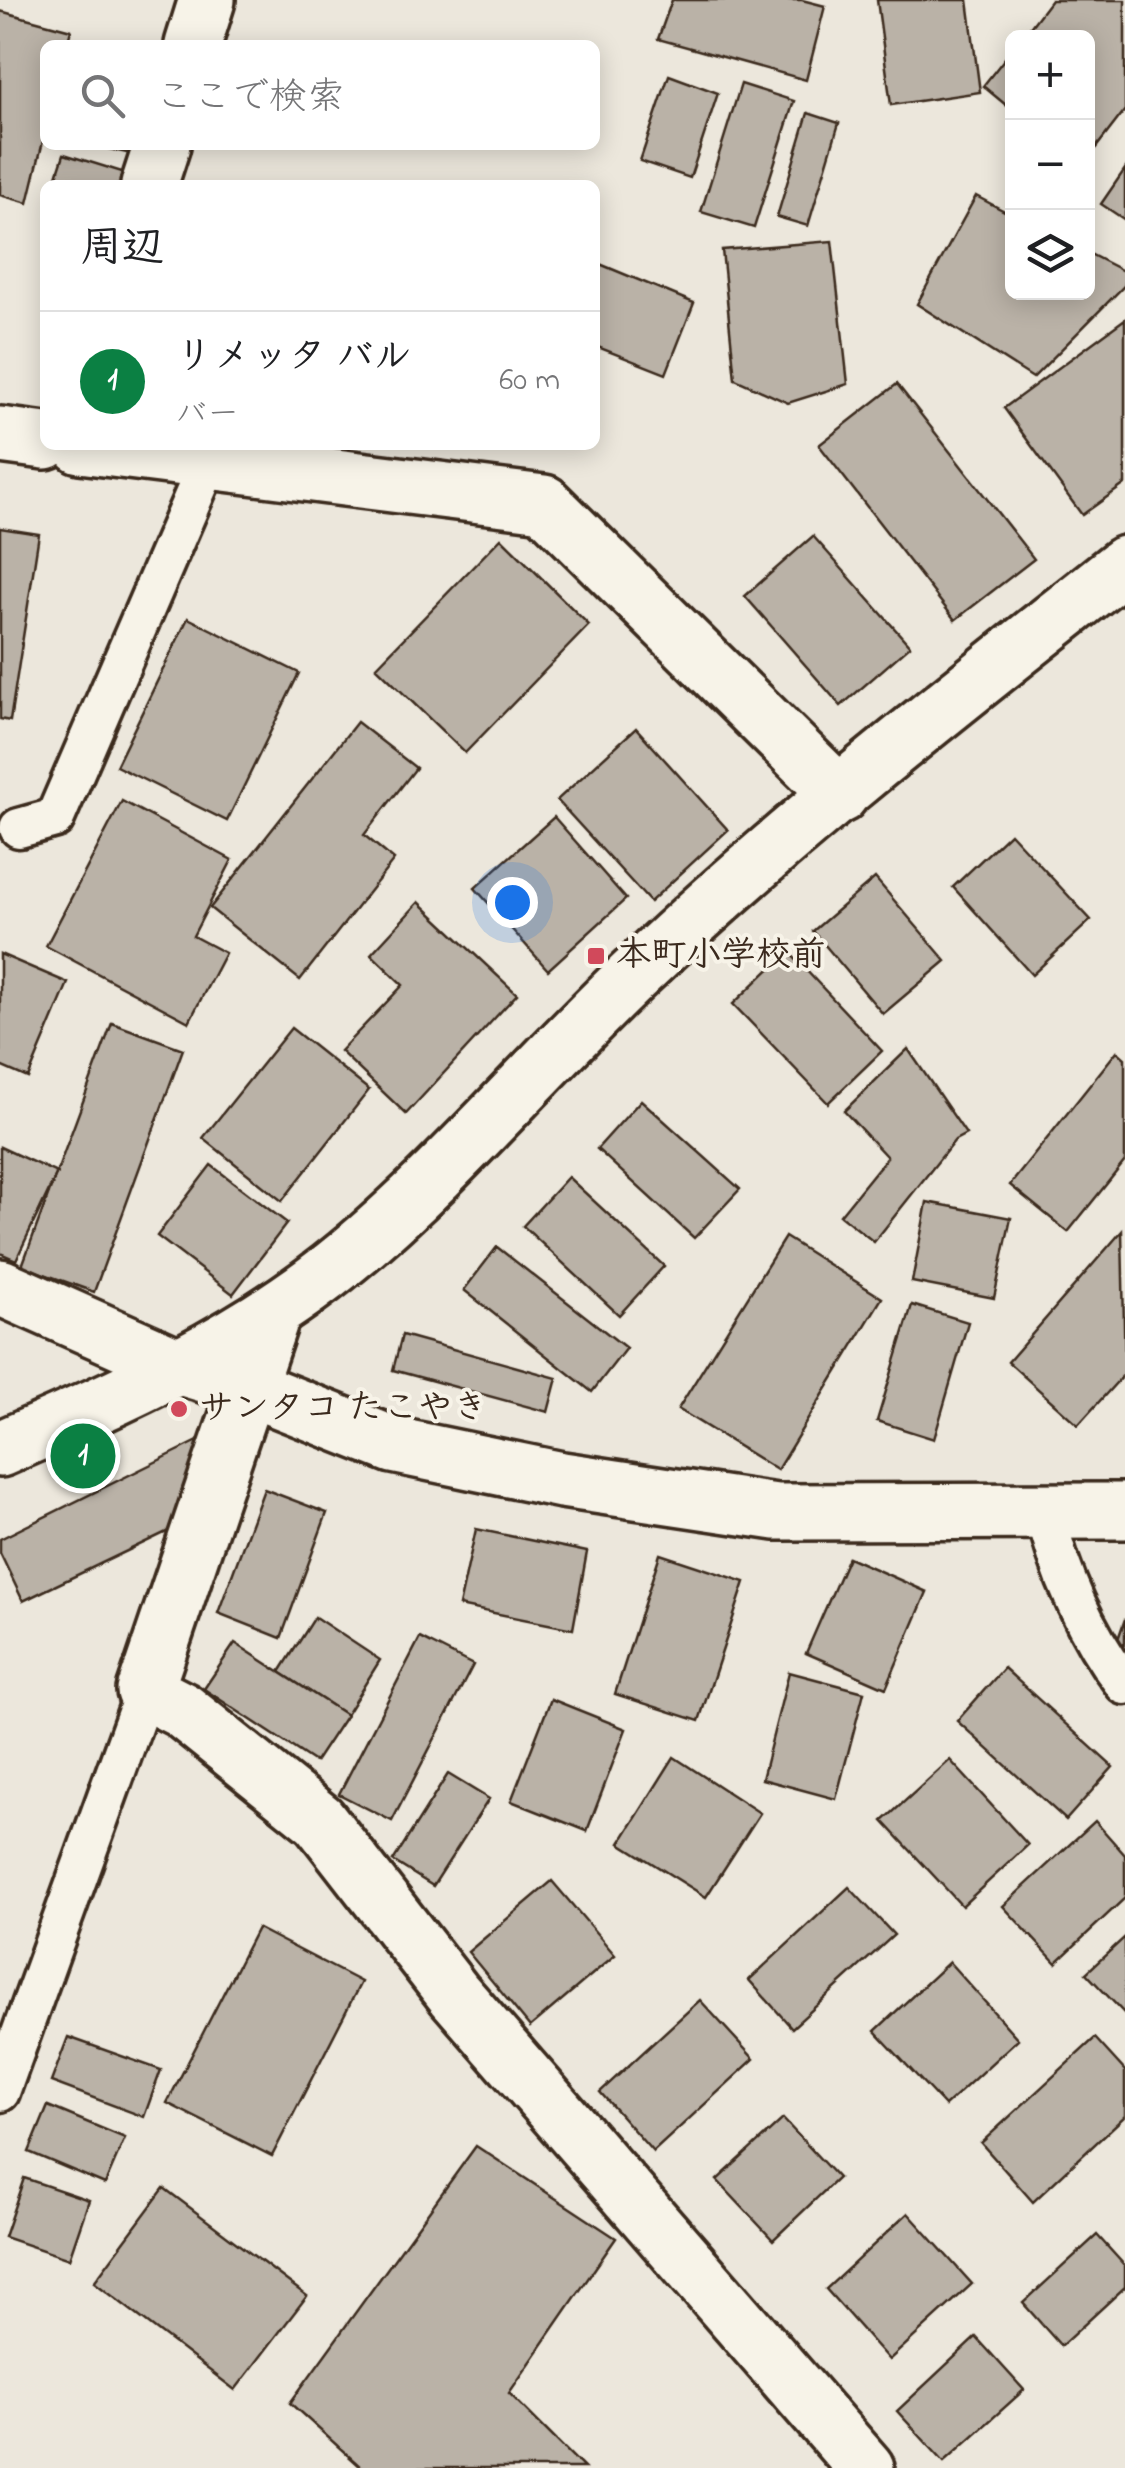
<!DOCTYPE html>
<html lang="ja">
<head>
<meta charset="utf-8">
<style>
	:root { --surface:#fff; --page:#f2f2f2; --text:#202124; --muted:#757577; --line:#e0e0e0; --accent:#0b8043 }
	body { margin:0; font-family:"Indie Flower","Klee One",sans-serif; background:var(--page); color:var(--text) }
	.controls { position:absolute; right:30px; top:30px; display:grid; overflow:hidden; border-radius:15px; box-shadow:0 5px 25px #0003 }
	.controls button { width:90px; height:90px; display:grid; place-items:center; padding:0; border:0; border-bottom:2px solid var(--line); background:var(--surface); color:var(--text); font:50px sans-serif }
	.you { position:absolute; left:512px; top:902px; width:35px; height:35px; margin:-25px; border:8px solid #fff; border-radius:50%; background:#1a73e8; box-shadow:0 0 0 15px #1a73e833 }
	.badge { display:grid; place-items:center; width:65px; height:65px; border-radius:50%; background:var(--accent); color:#fff; font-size:32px; font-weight:700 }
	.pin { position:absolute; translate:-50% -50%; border:5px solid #fff; box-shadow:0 2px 10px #0006 }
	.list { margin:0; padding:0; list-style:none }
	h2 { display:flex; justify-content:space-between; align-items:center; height:130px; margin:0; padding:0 40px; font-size:42px }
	h2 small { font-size:32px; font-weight:400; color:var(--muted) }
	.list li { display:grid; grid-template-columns:65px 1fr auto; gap:30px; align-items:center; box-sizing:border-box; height:140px; padding:0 40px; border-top:2px solid var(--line) }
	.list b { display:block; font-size:38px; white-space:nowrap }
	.list p { margin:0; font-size:32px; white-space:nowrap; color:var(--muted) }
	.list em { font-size:32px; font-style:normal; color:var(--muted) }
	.icon { flex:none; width:55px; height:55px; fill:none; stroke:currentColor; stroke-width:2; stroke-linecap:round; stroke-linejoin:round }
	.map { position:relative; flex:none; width:1125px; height:2468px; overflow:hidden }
	.search { position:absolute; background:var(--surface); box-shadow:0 5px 25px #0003; left:40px; top:40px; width:560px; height:110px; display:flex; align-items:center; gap:25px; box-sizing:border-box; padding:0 35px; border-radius:15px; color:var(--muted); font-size:38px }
	.panel { position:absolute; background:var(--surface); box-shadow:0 5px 25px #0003; left:40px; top:180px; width:560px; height:270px; border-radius:15px }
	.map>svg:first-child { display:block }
	.building { fill:#bab2a7; stroke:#3b2a1e; stroke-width:2.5 }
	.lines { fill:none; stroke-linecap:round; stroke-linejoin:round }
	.service-casing { stroke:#3b2a1e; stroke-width:45 }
	.minor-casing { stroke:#3b2a1e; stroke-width:62 }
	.tertiary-casing { stroke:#3b2a1e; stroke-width:62 }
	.service { stroke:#f7f3e8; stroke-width:38 }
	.minor { stroke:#f7f3e8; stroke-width:55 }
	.tertiary { stroke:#f7f3e8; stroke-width:55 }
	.poi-dot { fill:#d1495b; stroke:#f7f3e8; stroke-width:4 }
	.labels { text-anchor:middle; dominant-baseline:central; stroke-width:8; stroke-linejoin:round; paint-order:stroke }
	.poi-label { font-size:35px; font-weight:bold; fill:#3b2a1e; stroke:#f7f3e8; text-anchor:start }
</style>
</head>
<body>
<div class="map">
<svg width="1125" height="2468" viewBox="0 0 1125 2468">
	<rect width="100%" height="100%" fill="#ece7dc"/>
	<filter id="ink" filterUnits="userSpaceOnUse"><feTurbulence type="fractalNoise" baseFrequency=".01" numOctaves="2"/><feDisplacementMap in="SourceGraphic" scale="20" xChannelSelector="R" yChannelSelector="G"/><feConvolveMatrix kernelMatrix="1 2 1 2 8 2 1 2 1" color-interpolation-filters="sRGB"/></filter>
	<g filter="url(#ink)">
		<!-- building -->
		<g class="building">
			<polygon points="672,0 802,0 825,6 806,80 658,39"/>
			<polygon points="877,0 968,0 980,92 891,105"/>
			<polygon points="1051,0 1125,0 1125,110 1088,158 1088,38 1022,38"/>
			<polygon points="0,11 71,30 67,45 45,45 45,133 28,203 0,195"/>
			<polygon points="1012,49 1012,110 983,86"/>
			<polygon points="669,75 718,93 690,178 640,161"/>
			<polygon points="741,84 794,101 754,228 701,212"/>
			<polygon points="808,113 839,123 808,226 777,217"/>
			<polygon points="91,145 138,145 136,155"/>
			<polygon points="64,154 135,176 132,185 54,185"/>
			<polygon points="1125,169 1125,220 1101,204"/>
			<polygon points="976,196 1012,215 1012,292 1088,292 1088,253 1125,272 1125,285 1033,378 917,304"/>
			<polygon points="832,241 848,384 788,403 735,379 722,250"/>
			<polygon points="595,262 694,303 666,374 595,346"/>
			<polygon points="1125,319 1125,484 1082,515 1004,408"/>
			<polygon points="897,384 1034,559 955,620 819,445"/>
			<polygon points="0,528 39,534 10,721 0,719"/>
			<polygon points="813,536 910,646 841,706 745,596"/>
			<polygon points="501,538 589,625 465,753 376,667"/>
			<polygon points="188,618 299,673 227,821 116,766"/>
			<polygon points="357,722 416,768 364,835 394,860 300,980 210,908"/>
			<polygon points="636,728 728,830 650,902 557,800"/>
			<polygon points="122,801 232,860 193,936 225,953 189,1022 46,946"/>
			<polygon points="554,817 626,899 548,970 475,888"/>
			<polygon points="1010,833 1091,920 1032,975 953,887"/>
			<polygon points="875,878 946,961 883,1014 813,931"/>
			<polygon points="419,902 517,994 406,1114 340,1051 403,985 371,954"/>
			<polygon points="788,951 882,1051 828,1103 733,1004"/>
			<polygon points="0,954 68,983 28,1078 0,1066"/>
			<polygon points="112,1023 183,1049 94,1292 22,1266"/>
			<polygon points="291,1028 369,1090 282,1201 203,1138"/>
			<polygon points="908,1049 966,1134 955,1140 874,1242 840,1215 887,1157 844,1111"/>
			<polygon points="1117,1051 1125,1058 1125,1161 1068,1232 1010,1185"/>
			<polygon points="641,1100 740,1189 694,1238 597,1149"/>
			<polygon points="0,1147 57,1173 16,1260 0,1253"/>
			<polygon points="211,1165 287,1223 233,1294 157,1236"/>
			<polygon points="568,1177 664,1266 619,1315 523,1226"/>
			<polygon points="927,1202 1011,1218 994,1298 912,1282"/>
			<polygon points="1122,1231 1125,1373 1078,1425 1008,1362"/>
			<polygon points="785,1237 882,1298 777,1470 678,1409"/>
			<polygon points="497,1247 626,1348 592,1392 464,1290"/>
			<polygon points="912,1305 968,1322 934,1439 877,1421"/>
			<polygon points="402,1335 557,1378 548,1412 393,1370"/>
			<polygon points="204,1438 179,1526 23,1601 0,1553 0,1539"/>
			<polygon points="264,1489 327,1513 281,1638 218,1613"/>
			<polygon points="476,1529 587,1552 573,1629 459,1606"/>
			<polygon points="660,1554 745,1582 699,1721 615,1694"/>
			<polygon points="848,1557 927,1592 886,1688 806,1653"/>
			<polygon points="315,1617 380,1660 346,1715 280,1672"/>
			<polygon points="1125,1619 1125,1645 1117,1642"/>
			<polygon points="420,1638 473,1665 392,1821 339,1794"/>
			<polygon points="235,1643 346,1715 315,1762 204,1689"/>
			<polygon points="1004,1668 1113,1767 1066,1820 957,1721"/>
			<polygon points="789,1672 864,1692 836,1799 762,1779"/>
			<polygon points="551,1699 626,1729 587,1831 511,1801"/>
			<polygon points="674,1757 760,1813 706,1897 620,1843"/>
			<polygon points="950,1760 1028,1845 962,1906 883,1821"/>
			<polygon points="448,1774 489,1799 433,1886 393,1861"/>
			<polygon points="1095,1821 1125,1855 1125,1898 1056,1963 1003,1906"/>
			<polygon points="552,1881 615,1955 530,2027 468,1952"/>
			<polygon points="849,1887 894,1935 792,2028 749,1980"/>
			<polygon points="257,1928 361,1982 272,2156 167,2103"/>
			<polygon points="1125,1937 1125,2014 1086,1973"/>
			<polygon points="949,1962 1018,2039 945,2106 875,2031"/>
			<polygon points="700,2000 754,2059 653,2152 600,2092"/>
			<polygon points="68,2037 161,2070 144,2117 51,2082"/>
			<polygon points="1095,2038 1125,2071 1125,2116 1033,2202 981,2143"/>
			<polygon points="48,2106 125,2138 105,2184 29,2152"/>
			<polygon points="783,2119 838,2178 773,2240 717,2180"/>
			<polygon points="476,2146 616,2238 509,2393 584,2468 362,2468 290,2403"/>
			<polygon points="24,2178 89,2200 69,2259 4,2237"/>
			<polygon points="164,2188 307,2296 235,2390 94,2282"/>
			<polygon points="908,2213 972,2284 889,2360 826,2289"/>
			<polygon points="1097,2235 1125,2266 1125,2287 1061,2346 1023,2303"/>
			<polygon points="976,2337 1024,2390 944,2462 897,2411"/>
		</g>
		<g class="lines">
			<!-- service casing -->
			<g class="service-casing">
				<g id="service">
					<polyline points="19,828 55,818 209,461"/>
					<path d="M1045,1510C1058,1571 1087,1636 1125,1685"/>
					<polyline points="0,2092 145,1691"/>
				</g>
			</g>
			<!-- minor casing -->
			<g class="minor-casing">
				<g id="minor">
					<polyline points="193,45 207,0"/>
					<polyline points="149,185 162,145"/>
					<polyline points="0,435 45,441"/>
					<polyline points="80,445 544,503 840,795"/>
					<polyline points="0,1287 180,1367 247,1387 393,1445 562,1480 776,1512 1125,1511"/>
					<polyline points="273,1312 145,1691 182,1710 319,1820 454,1994 866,2468"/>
				</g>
			</g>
			<!-- tertiary casing -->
			<g class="tertiary-casing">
				<path id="tertiary" d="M0,1449C122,1396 245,1342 348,1256C451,1171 541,1062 639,970C792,825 960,695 1125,564"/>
			</g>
			<!-- service -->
			<use href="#service" class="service"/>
			<!-- minor -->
			<use href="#minor" class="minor"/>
			<!-- tertiary -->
			<use href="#tertiary" class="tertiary"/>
		</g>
	</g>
	<!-- markers -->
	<g class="poi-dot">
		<rect x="586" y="946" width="20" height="20" rx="5"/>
		<circle cx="179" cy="1409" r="10"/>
	</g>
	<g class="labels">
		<!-- poi labels -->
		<g class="poi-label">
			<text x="616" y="956">本町小学校前</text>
			<text x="199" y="1409">サンタコ たこやき</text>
		</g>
	</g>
</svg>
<div class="controls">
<button>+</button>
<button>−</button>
<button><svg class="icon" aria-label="layers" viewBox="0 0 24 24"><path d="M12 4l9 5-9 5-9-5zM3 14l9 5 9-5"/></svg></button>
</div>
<div class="you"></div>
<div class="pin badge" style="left:83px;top:1456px">1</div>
<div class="search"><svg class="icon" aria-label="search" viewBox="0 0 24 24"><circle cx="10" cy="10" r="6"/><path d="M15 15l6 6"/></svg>ここで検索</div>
<section class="panel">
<h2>周辺<small></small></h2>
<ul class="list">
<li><span class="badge">1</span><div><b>リメッタ バル</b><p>バー</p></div><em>60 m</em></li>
</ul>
</section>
</div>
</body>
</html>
